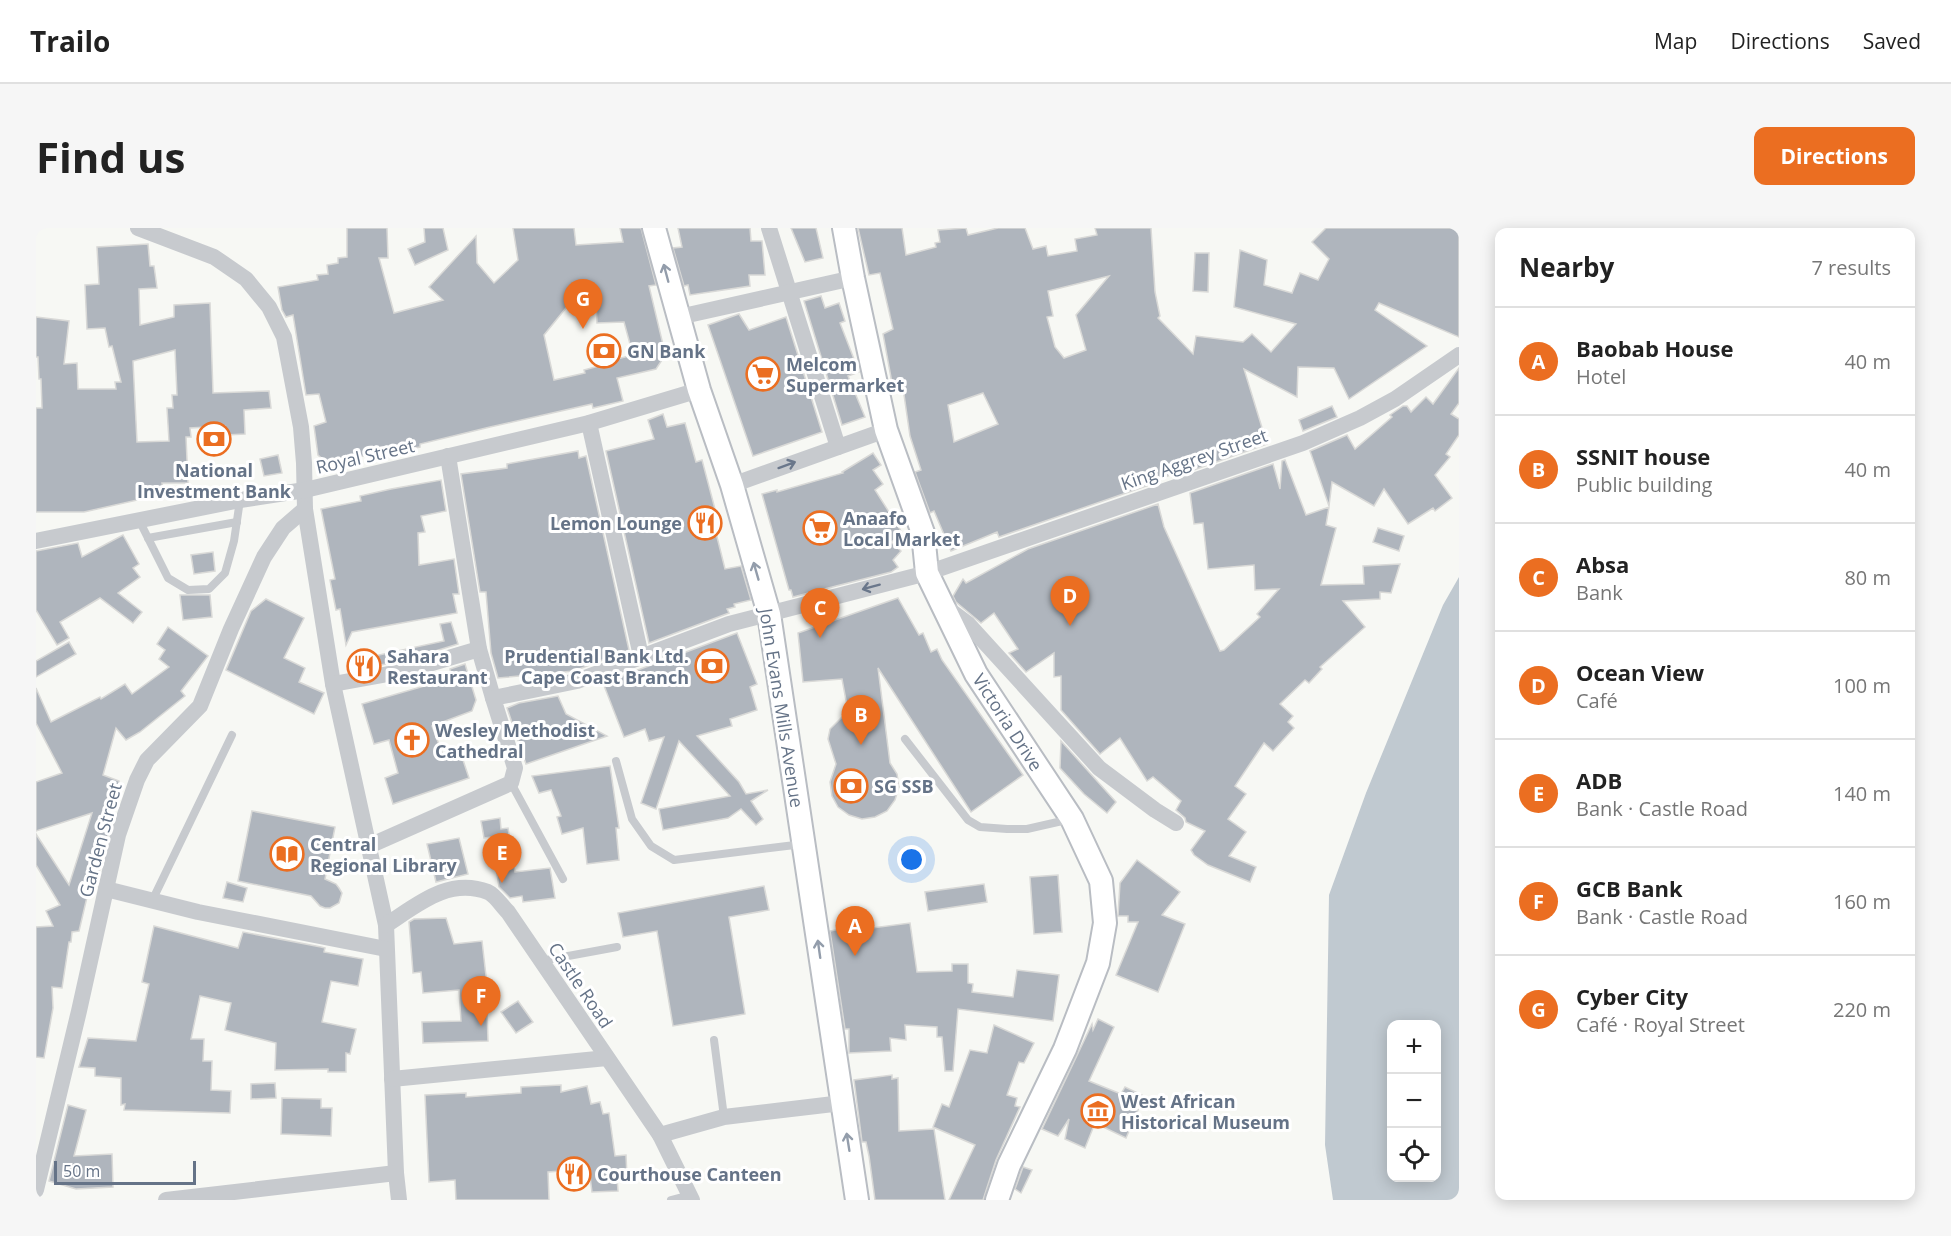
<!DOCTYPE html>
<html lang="en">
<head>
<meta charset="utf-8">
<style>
	:root { --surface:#fff; --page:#f6f6f6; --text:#222; --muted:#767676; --line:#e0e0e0; --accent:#eb6e21 }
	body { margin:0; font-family:"Open Sans",sans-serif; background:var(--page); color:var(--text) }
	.controls { position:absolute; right:18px; bottom:18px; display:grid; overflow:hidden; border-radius:12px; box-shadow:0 3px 15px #0003 }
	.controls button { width:54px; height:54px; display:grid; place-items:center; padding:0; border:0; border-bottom:2px solid var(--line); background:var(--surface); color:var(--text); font:30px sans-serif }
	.scale { position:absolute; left:18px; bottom:15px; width:142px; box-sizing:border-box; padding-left:6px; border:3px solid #657387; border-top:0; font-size:16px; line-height:21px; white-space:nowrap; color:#657387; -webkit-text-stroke:4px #fff; paint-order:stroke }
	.you { position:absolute; left:876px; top:632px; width:21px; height:21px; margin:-15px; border:4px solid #fff; border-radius:50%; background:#1a73e8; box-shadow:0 0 0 9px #1a73e833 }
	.badge { display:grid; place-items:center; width:39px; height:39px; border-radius:50%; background:var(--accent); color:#fff; font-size:20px; font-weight:700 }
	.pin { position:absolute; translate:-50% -50px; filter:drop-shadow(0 2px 3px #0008) }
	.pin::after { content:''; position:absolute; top:32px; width:21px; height:18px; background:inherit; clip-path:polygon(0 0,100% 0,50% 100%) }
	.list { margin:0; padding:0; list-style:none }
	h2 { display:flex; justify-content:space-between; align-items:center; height:78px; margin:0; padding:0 24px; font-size:26px }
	h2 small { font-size:20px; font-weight:400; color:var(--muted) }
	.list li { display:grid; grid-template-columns:39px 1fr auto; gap:18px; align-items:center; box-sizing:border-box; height:108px; padding:0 24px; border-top:2px solid var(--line) }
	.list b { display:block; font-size:22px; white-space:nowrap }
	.list p { margin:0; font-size:20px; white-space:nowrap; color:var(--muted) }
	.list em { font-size:20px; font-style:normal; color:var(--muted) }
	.icon { flex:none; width:33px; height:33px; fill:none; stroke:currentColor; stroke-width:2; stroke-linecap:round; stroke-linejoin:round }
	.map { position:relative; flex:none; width:1423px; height:972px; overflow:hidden; border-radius:12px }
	header { display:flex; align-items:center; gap:36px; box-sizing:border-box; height:84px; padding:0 30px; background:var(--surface); border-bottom:2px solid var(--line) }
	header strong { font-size:28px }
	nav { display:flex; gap:33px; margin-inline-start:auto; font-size:21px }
	.intro { display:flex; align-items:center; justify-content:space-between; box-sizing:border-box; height:144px; padding:0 36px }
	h1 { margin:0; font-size:42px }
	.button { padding:15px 27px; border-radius:12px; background:var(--accent); color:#fff; font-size:21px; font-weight:700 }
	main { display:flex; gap:36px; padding:0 36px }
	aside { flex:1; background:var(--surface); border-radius:12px; box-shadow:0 3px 15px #0003 }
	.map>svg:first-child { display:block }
	.water { fill:#c0c9d0; fill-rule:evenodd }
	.building { fill:#afb5bd; stroke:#d9d9d7; stroke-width:1.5; fill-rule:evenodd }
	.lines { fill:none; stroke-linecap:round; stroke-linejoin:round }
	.secondary-casing { stroke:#b9bdc3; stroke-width:26 }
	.lane { stroke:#c7cace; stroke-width:8 }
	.street { stroke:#c7cace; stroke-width:16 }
	.secondary { stroke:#fff; stroke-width:22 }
	.oneway { stroke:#939dab }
	.oneway2 { stroke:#6a778b }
	.labels { text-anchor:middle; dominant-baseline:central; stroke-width:6; stroke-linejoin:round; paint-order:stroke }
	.poi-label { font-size:18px; font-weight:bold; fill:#657387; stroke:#fff; text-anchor:start }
	.street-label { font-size:18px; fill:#657387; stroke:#fff }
</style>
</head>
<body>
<header>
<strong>Trailo</strong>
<nav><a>Map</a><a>Directions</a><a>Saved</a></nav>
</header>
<div class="intro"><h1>Find us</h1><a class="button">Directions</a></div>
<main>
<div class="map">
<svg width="1423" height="972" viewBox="0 0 1423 972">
	<rect width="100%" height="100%" fill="#f7f8f4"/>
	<!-- water -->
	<path class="water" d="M1423,349V972H1297L1289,917L1293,667L1330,565L1407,377ZM1356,796H1400V950H1356Z"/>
	<!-- building -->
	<g class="building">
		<path d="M311,0H351L352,30H343L358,85L407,72L393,59L440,8L441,35L458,55L482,32L477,0H538L540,17L587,14L584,0H605L620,57L613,58L629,125L628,129L620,141L581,150L587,173L557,180L556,176L454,199L384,216V219L290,234L282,227L278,198L290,194L283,166L270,167L257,87L250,89L246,82L242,59L282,52L281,47L292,46L291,37L302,35V30L311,29ZM560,74L561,95L588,94L597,127L581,131V133L548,142L549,145L518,152L508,107L534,75Z"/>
		<polygon points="388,0 407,0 412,22 379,37 372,21 389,14"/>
		<polygon points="642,0 714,0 715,13 726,13 729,47 713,47 714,58 654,67 652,57 648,58 637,20 646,19"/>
		<polygon points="755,0 780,0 787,30 769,34"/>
		<path d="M822,0H866L870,27L900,19L899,15L904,14L902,2L930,0L932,7L962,0H989L997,21L1010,18L1012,28L1041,23L1039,11L1061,7L1059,0H1115L1119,64L1124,88L1122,90L1157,126L1160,108L1207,114L1216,106L1235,124L1260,96L1198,79L1204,22L1231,32L1228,57L1256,65L1264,45L1282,52L1293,31L1276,14L1290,0H1423V109L1343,75L1339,82L1391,118L1313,171L1298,140L1262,139L1261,169L1208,141L1231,216L1152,244L1151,241L1115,254L1116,256L963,309L961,304L915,323L898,283L894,285L879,244L885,242L874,208L866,153L856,155L847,106L857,101L844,45L833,47ZM1073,48L1040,87L1050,122L1028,130L1019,119L1011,89L1017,88L1012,63ZM947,165L962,196L918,214L912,177Z"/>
		<path d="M112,16L114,38H118L121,60L103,61L104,97L138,89V77L174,75L177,165L233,163L235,180L208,182L209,206L190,207L189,198L154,200L155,209H150L152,255H126L128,266L48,284H0V180H6L5,151H3L2,129H0V89L33,93L28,136L41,135L42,161H80L79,154H85L76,118L73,119L69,100L51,101L49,57L63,56L61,19ZM139,122L141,167H136L137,180H131L133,213L101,214L97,133Z"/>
		<polygon points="1159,25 1173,25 1172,64 1157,63"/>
		<polygon points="785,68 789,80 803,75 809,93 804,95 823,144 812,148 829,189 806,197 768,73"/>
		<polygon points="703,86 713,102 750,89 786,204 717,228 672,97"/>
		<polygon points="1423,140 1423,175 1415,186 1423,191 1423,207 1410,226 1414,229 1399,247 1416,270 1399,283 1397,280 1372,296 1348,261 1338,278 1296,254 1293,278 1274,223 1311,207 1319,221 1356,189 1354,187 1367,178 1371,178 1375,184 1390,169 1397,176"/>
		<polygon points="1296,178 1301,189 1267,203 1263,192"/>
		<polygon points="627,186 631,199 649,195 660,234 666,232 684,300 679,301 689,341 705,338 715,372 698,376 699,379 691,381 693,385 613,415 570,223 618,211 612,192"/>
		<polygon points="542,223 543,230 550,228 593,422 538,443 462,450 455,425 450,364 444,364 425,246 471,240 471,236"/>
		<polygon points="837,225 845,237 837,242 847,256 839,262 867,306 855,314 865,323 857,332 862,339 855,344 757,369 755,362 753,362 726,266 741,262 741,264 807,245 806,244"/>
		<polygon points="242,227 246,245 228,248 224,231"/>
		<polygon points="1249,232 1270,287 1293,279 1290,297 1300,300 1285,357 1328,356 1327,338 1364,336 1355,365 1344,364 1344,371 1307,373 1329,399 1284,439 1286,441 1273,455 1269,452 1244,476 1257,488 1252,494 1258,500 1237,523 1228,515 1199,558 1210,566 1192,591 1210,604 1193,628 1220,639 1214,654 1172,637 1158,627 1155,622 1169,603 1150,594 1149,590 1140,582 1145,573 1117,549 1111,553 1084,510 1064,526 1025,482 1025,448 1018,449 1018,425 990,444 973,425 982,421 958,385 945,395 920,374 917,368 927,351 930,355 992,321 1122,276 1128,299 1184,423 1188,422 1224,389 1221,386 1243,361 1219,362 1218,337 1172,341 1167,295 1158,296 1154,265 1237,236 1244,261 1246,233"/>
		<polygon points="405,252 410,283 385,288 389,304 382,305 383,337 418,331 423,366 417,366 421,385 316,404 310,417 304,381 300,382 294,352 299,351 285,281 325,273 324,268 355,261"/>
		<polygon points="1342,300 1368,308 1363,323 1337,314"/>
		<polygon points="87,307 103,336 97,340 104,349 82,365 106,384 97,395 64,370 24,394 33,410 21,417 0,382 0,323 42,315 46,329"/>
		<polygon points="177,324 179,343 158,346 155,327"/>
		<polygon points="144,367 174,367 176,389 147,392"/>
		<polygon points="862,370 883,407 887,405 895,424 901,421 906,432 987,547 935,584 842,440 854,535 861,546 863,559 859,572 851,583 839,589 826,591 813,587 802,579 796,568 794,554 800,536 792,511 794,501 812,483 806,451 767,454 762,405"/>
		<polygon points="230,371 268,390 248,430 269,440 263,454 288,465 278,486 190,442 215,383"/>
		<polygon points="415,394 422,416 367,433 316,442 315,433 408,413 404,396"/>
		<polygon points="132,399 172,428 145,463 149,468 104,504 90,512 80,500 67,547 83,553 83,559 71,590 76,591 62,648 56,648 43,703 36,704 35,714 33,714 26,760 16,759 17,780 8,830 0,829 0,699 17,698 10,683 24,677 0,637 0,606 33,657 56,585 0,603 0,554 26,545 0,495 0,460 15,494 64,469 65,471 89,456 96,466 133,439 123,431 129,422 121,416"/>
		<polygon points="701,405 721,456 714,459 721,482 694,491 696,498 661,508 703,554 710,566 732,562 715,573 727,591 720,597 705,581 692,590 627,602 623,581 694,568 643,513 620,581 605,575 628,509 613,513 609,501 588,509 567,455"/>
		<polygon points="33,414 40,426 0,449 0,433"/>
		<polygon points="429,436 440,472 436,483 396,498 407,527 423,520 433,550 357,576 349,550 362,545 353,512 338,516 326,476 416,450 414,441"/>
		<polygon points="522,468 530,486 571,508 490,536 471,480 483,475"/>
		<polygon points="1025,513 1080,574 1071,585 1048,566 1024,540"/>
		<polygon points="574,538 583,600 580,600 583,632 551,636 547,600 526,606 521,589 525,588 515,562 503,565 496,548"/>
		<polygon points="216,583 299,599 289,651 300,656 303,660 306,665 303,675 294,680 289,680 284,678 275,668 202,653"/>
		<polygon points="464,590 465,601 472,600 479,644 514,640 519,670 487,674 486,668 474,670 463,659 455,609 448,610 445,593"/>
		<polygon points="423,610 432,646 400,654 391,616"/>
		<polygon points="1101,632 1144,664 1126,687 1149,696 1122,764 1080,747 1102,694 1092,694 1092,688 1082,688 1084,655"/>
		<polygon points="1022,647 1026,704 998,706 994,649"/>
		<polygon points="191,654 211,660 207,674 187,670"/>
		<polygon points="948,656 951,674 892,683 889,664"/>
		<polygon points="728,658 733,682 693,689 709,786 637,798 621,703 587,709 582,685"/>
		<polygon points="410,690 418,716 446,713 450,748 452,813 387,815 386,794 425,793 423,762 387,765 385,744 377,745 373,694 378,691"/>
		<polygon points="874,695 881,744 916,743 916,736 932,736 932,755 937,756 936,764 977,769 981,742 1023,747 1017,793 922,781 917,843 909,843 906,809 901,809 901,799 869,797 870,812 854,810 855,823 813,825 813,801 809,801 794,703 819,698 821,702"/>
		<polygon points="118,698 202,720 207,704 285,719 289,720 288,724 327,731 322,758 295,753 286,794 320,801 314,826 310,825 310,844 292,844 292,841 239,842 240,815 189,802 195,775 164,768 155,811 168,811 167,833 176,833 175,862 195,863 194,885 88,882 89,876 85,877 85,850 59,848 59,840 43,839 52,810 100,813 113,756 106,754"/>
		<polygon points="482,773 497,794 480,805 465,784"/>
		<polygon points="1062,791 1078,799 1053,853 1085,866 1089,859 1108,868 1090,910 1059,895 1049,920 1029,911 1033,891 1022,908 1006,901 1056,796 1057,802"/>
		<polygon points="958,797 998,815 988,835 983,834 971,867 981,870 979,878 984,879 960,932 947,972 913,972 939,917 897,899 906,876 913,879 934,822 951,825"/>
		<polygon points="856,847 856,851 862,850 863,903 898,901 909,972 839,972 833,928 830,914 826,914 818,852"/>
		<polygon points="239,855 240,870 215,871 215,856"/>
		<polygon points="525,857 525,864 551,858 555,876 564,874 567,886 573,885 579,928 590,927 591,949 581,949 582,963 556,964 553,941 512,944 513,972 420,972 419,952 393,954 389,867 430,865 430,869 485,865 485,859"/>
		<polygon points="246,870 285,871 285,880 296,880 295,908 245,906"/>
		<polygon points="32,877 50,882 38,928 76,926 77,959 40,961 13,953"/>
		<polygon points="987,939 996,942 985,965 979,961"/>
	</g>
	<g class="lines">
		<!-- secondary casing -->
		<g class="secondary-casing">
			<g id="secondary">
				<polyline points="618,0 663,162 696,257 733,386 821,972"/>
				<polyline points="808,0 817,50 850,202 887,305 891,345 940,446 1036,591 1065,653 1069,695 1062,735 1029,821 973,937 961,972"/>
			</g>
		</g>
		<!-- lane -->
		<g class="lane">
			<polyline points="103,292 132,350 152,362 173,361 189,345 198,313 204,272"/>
			<polyline points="112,310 201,294"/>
			<polyline points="869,511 932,592 944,599 971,601 991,601 1035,591"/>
			<polyline points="580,533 596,591 615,618 638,632 767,616"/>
			<polyline points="475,555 527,651"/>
			<polyline points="116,673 196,507"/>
			<polyline points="505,733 581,719"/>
			<polyline points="678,812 688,889"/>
			<polyline points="635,972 654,967"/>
		</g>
		<!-- street -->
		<g class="street">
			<polyline points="102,0 178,29 210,51 233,79 248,109 265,199 268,235 269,281 297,456 350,697 360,945"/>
			<polyline points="733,0 802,219"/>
			<polyline points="643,89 817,50"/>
			<polyline points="553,195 605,428"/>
			<polyline points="412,228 443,421 457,470"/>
			<polyline points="696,257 850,202"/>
			<polyline points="0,313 204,272 269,262 553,195 663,162"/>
			<polyline points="908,378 932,396 1063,540 1119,582 1140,595"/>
			<polyline points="297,456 369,443 443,421"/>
			<polyline points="333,618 475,555 479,540 457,470 541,453 693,396 891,345 1267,215 1324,190 1359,171 1423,127"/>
			<polyline points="70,661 162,684 350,721"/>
			<path d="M350,697C381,677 412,649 452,664C459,667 466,678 472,684L624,907L656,972"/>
			<polyline points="356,851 571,830"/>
			<polyline points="624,907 688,889 806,875"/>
			<polyline points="0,962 43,783 82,607 101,552 111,532 164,478 195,401 228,329 247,300 269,281"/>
			<polyline points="130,972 360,945 363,972"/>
		</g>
		<!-- secondary -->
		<use href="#secondary" class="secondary"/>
	</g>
	<!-- one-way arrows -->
	<defs><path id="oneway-shaft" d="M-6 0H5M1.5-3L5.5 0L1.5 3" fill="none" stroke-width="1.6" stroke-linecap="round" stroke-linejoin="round" transform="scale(1.5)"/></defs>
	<g class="oneway">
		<use href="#oneway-shaft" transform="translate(630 45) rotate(-105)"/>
		<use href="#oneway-shaft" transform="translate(720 343) rotate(-106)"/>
		<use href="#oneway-shaft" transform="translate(783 721) rotate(-98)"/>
		<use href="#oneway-shaft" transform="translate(812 914) rotate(-99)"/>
	</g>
	<g class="oneway2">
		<use href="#oneway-shaft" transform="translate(751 237) rotate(-20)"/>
		<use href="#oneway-shaft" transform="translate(835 359) rotate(165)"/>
	</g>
	<!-- icons -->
	<defs>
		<g id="bank-ring" transform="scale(1.725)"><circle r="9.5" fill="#fff" stroke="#eb6e21" stroke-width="1.5"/><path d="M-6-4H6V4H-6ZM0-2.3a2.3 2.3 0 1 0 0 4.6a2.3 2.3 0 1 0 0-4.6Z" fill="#eb6e21"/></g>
		<g id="supermarket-ring" transform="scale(1.725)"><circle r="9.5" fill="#fff" stroke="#eb6e21" stroke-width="1.5"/><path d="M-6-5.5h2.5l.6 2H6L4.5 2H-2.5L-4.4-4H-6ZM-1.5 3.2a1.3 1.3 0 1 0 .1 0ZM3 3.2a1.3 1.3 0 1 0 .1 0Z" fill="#eb6e21"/></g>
		<g id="restaurant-ring" transform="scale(1.725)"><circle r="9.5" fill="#fff" stroke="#eb6e21" stroke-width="1.5"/><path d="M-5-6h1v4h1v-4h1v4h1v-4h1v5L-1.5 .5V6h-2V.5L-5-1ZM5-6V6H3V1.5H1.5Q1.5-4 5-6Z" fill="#eb6e21"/></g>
		<g id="church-ring" transform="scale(1.725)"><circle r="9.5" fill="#fff" stroke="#eb6e21" stroke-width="1.5"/><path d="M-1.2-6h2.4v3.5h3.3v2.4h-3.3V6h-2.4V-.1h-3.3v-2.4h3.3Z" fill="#eb6e21"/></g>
		<g id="library-ring" transform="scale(1.725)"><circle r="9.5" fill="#fff" stroke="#eb6e21" stroke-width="1.5"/><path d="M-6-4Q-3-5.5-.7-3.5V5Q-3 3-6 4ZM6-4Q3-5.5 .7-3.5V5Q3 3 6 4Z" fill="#eb6e21"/></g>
		<g id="museum-ring" transform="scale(1.725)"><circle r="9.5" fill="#fff" stroke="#eb6e21" stroke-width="1.5"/><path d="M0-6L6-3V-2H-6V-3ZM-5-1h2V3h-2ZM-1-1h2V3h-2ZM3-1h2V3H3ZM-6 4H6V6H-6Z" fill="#eb6e21"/></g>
	</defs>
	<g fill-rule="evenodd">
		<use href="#bank-ring" x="568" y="123"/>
		<use href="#supermarket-ring" x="727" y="146"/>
		<use href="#bank-ring" x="178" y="211"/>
		<use href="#restaurant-ring" x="669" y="295"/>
		<use href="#supermarket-ring" x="784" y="300"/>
		<use href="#restaurant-ring" x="328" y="438"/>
		<use href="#bank-ring" x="676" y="438"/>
		<use href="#church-ring" x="376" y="512"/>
		<use href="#bank-ring" x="815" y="558"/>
		<use href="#library-ring" x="251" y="626"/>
		<use href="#museum-ring" x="1062" y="883"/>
		<use href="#restaurant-ring" x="538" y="946"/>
	</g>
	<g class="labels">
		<!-- poi labels -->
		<g class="poi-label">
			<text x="591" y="123">GN Bank</text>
			<text x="750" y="136">Melcom<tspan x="750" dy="21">Supermarket</tspan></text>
			<text x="178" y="242" text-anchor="middle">National<tspan x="178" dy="21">Investment Bank</tspan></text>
			<text x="807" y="290">Anaafo<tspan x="807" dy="21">Local Market</tspan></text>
			<text x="646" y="295" text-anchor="end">Lemon Lounge</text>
			<text x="351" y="428">Sahara<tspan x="351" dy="21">Restaurant</tspan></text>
			<text x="653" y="428" text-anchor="end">Prudential Bank Ltd.<tspan x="653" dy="21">Cape Coast Branch</tspan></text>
			<text x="399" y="502">Wesley Methodist<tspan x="399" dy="21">Cathedral</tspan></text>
			<text x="838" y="558">SG SSB</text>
			<text x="274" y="616">Central<tspan x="274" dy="21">Regional Library</tspan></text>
			<text x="1085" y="873">West African<tspan x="1085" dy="21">Historical Museum</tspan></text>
			<text x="561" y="946">Courthouse Canteen</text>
		</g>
		<!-- street labels -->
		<g class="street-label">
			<text transform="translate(329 228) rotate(-13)">Royal Street</text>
			<text transform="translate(1158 231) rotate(-19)">King Aggrey Street</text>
			<text transform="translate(746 480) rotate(81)">John Evans Mills Avenue</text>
			<text transform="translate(972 494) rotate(57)">Victoria Drive</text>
			<text transform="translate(64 612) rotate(-75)">Garden Street</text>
			<text transform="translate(545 757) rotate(56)">Castle Road</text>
		</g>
	</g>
</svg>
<div class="controls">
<button>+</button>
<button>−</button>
<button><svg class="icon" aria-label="locate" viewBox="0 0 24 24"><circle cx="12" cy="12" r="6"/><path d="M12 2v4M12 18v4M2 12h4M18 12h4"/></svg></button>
</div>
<div class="scale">50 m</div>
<div class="you"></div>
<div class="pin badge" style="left:819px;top:728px">A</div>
<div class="pin badge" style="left:825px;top:517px">B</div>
<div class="pin badge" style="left:784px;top:410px">C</div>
<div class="pin badge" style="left:1034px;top:398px">D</div>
<div class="pin badge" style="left:466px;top:655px">E</div>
<div class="pin badge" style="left:445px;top:798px">F</div>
<div class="pin badge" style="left:547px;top:101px">G</div>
</div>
<aside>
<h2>Nearby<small>7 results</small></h2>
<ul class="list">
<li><span class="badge">A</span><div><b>Baobab House</b><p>Hotel</p></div><em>40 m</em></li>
<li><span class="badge">B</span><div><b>SSNIT house</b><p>Public building</p></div><em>40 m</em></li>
<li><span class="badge">C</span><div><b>Absa</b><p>Bank</p></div><em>80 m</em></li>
<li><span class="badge">D</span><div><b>Ocean View</b><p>Café</p></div><em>100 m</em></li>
<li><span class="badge">E</span><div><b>ADB</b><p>Bank · Castle Road</p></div><em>140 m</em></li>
<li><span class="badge">F</span><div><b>GCB Bank</b><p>Bank · Castle Road</p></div><em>160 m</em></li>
<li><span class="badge">G</span><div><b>Cyber City</b><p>Café · Royal Street</p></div><em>220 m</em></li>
</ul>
</aside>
</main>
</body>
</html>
